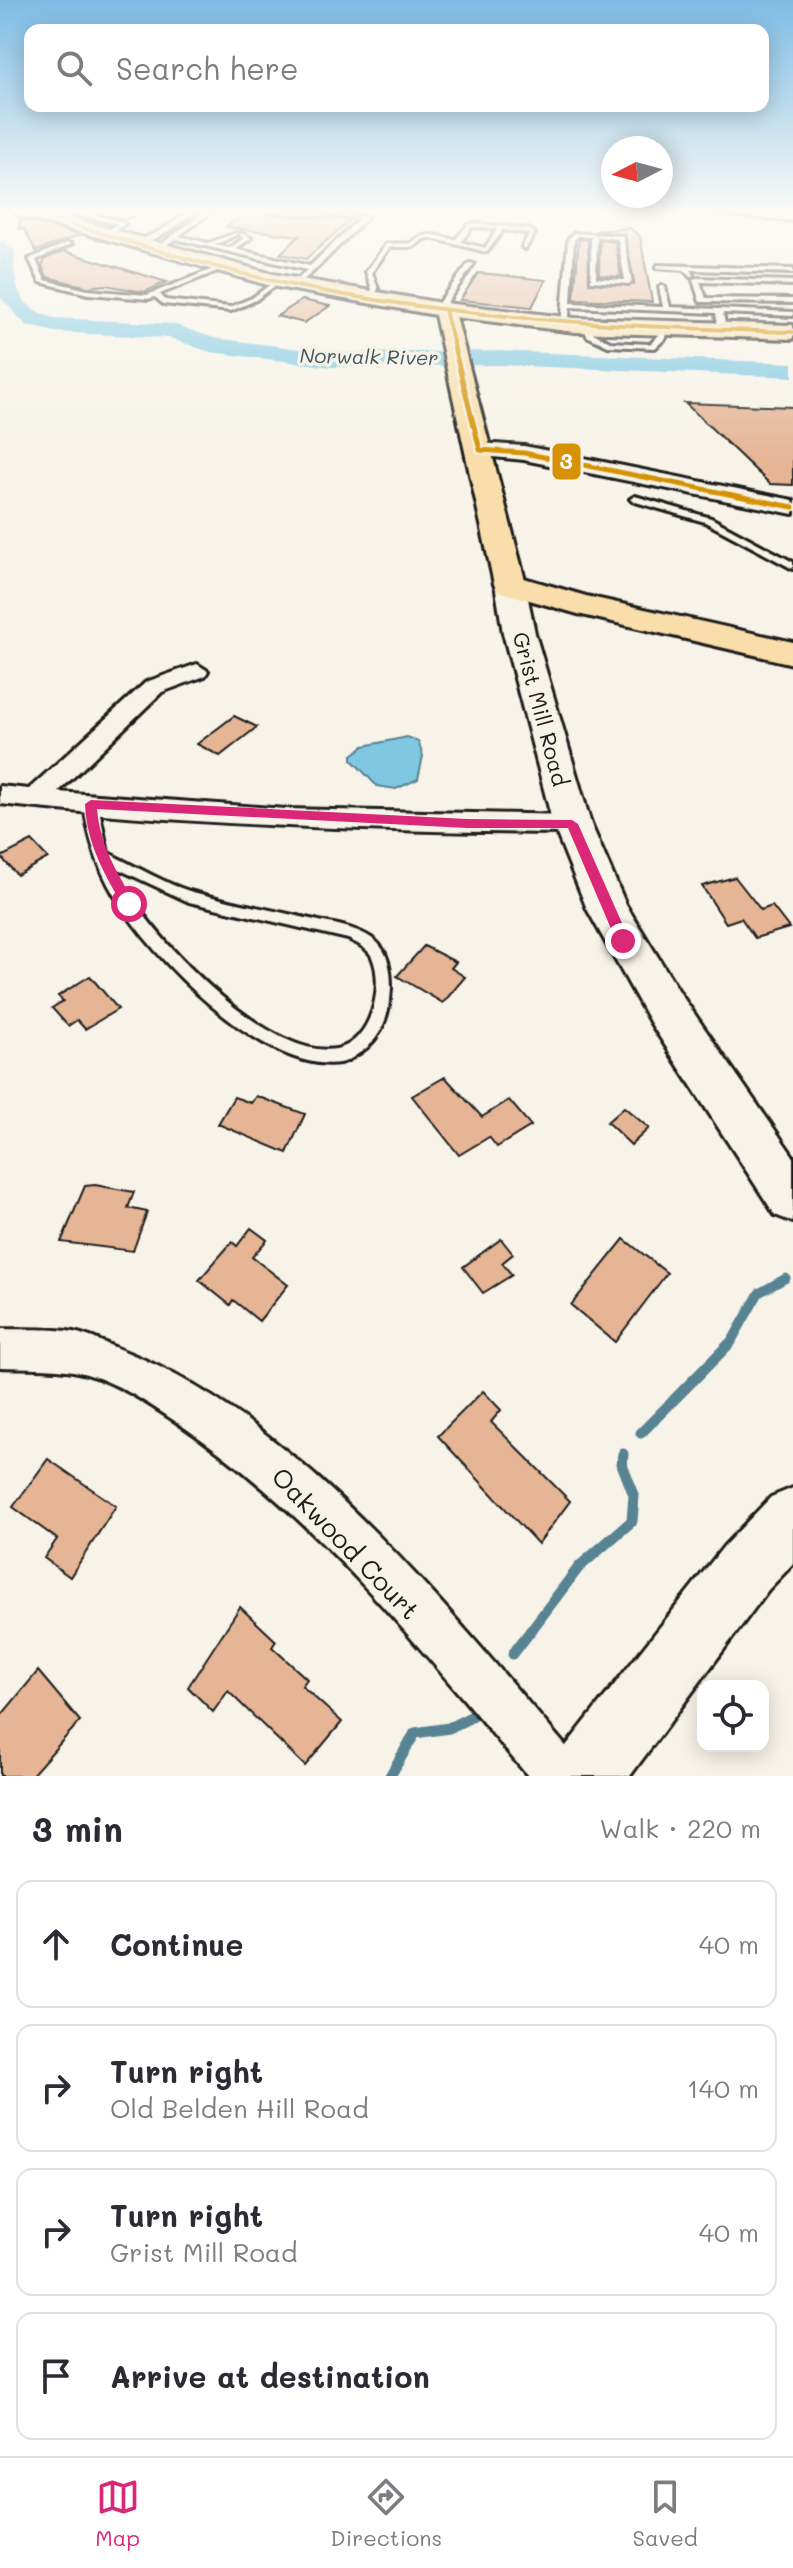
<!DOCTYPE html>
<html lang="en">
<head>
<meta charset="utf-8">
<style>
	:root { --surface:#fff; --page:#f2f2f3; --text:#2b2b33; --muted:#7c7c81; --line:#e1e1e2; --accent:#db2777 }
	body { margin:0; font-family:Mali,sans-serif; background:var(--page); color:var(--text) }
	.controls { position:absolute; right:24px; bottom:24px; display:grid; overflow:hidden; border-radius:16px; box-shadow:0 4px 20px #0003 }
	.controls button { width:72px; height:72px; display:grid; place-items:center; padding:0; border:0; border-bottom:2px solid var(--line); background:var(--surface); color:var(--text); font:40px sans-serif }
	.compass { position:absolute; left:601px; top:136px; width:72px; height:72px; border-radius:50%; background:var(--surface); box-shadow:0 4px 20px #0003; rotate:264deg }
	.stop { position:absolute; width:24px; height:24px; margin:-18px; border:6px solid #db2777; border-radius:50%; background:#fff }
	.stop.end { background:#db2777; border-color:#fff; box-shadow:0 2px 8px #0008 }
	.list { margin:0; padding:0; list-style:none }
	h2 { display:flex; justify-content:space-between; align-items:center; height:104px; margin:0; padding:0 32px; font-size:34px }
	h2 small { font-size:26px; font-weight:400; color:var(--muted) }
	.list li { display:grid; grid-template-columns:52px 1fr auto; gap:24px; align-items:center; box-sizing:border-box; height:128px; margin:0 16px 16px; padding:0 16px; border:2px solid var(--line); border-radius:16px }
	.list b { display:block; font-size:30px; white-space:nowrap }
	.list p { margin:0; font-size:26px; white-space:nowrap; color:var(--muted) }
	.list em { font-size:26px; font-style:normal; color:var(--muted) }
	.icon { flex:none; width:44px; height:44px; fill:none; stroke:currentColor; stroke-width:2; stroke-linecap:round; stroke-linejoin:round }
	.map { position:relative; flex:none; width:793px; height:1776px; overflow:hidden }
	.search { position:absolute; background:var(--surface); box-shadow:0 4px 20px #0003; left:24px; right:24px; top:24px; height:88px; display:flex; align-items:center; gap:20px; box-sizing:border-box; padding:0 28px; border-radius:16px; color:var(--muted); font-size:30px }
	.sheet { height:680px; background:var(--surface) }
	nav { display:flex; justify-content:space-around; align-items:center; box-sizing:border-box; height:112px; border-top:2px solid var(--line); background:var(--surface); font-size:22px; color:var(--muted) }
	nav a { display:grid; justify-items:center; gap:4px }
	nav .on { color:var(--accent) }
	.map>svg:first-child { display:block }
	.water { fill:#80c8e1; stroke:#588392; stroke-width:2 }
	.lines { fill:none; stroke-linecap:round; stroke-linejoin:round }
	.stream-far1 { stroke:#588392; stroke-width:9 }
	.stream { stroke:#588392; stroke-width:11 }
	.river { fill:#80c8e1; fill-rule:evenodd }
	.building { fill:#e5b596; stroke:#1c1c1c; stroke-width:2 }
	.service-casing { stroke:#1c1c1c; stroke-width:6 }
	.minor-casing { stroke:#1c1c1c; stroke-width:6 }
	.tertiary-casing { stroke:#1c1c1c; stroke-width:6 }
	.secondary-casing { stroke:#1c1c1c; stroke-width:6 }
	.primary-casing { stroke:#1c1c1c; stroke-width:6 }
	.trunk-casing { stroke:#1c1c1c; stroke-width:6 }
	.motorway-casing { stroke:#1c1c1c; stroke-width:6 }
	.service { fill:#f7f3e8; fill-rule:evenodd }
	.minor { fill:#f7f3e8; fill-rule:evenodd }
	.tertiary { fill:#f7f3e8; fill-rule:evenodd }
	.secondary { fill:#f7f3e8; fill-rule:evenodd }
	.primary { fill:#f9deab; fill-rule:evenodd }
	.trunk { fill:#f9deab; fill-rule:evenodd }
	.motorway { fill:#f9deab; fill-rule:evenodd }
	.bus-1-far1-casing { stroke:#f7f3e8; stroke-width:7 }
	.bus-1-casing { stroke:#f7f3e8; stroke-width:9 }
	.bus-1-far1 { stroke:#d69104; stroke-width:4 }
	.bus-1 { stroke:#d69104; stroke-width:5 }
	.route { fill:#db2777 }
	.labels { text-anchor:middle; dominant-baseline:central; stroke-width:7; stroke-linejoin:round; paint-order:stroke }
	.far-water-label { font-size:20px; font-style:italic; fill:#3f5861; stroke:#f7f3e8 }
	.street-label { font-size:22px; fill:#1c1c1c; stroke:#f7f3e8 }
	.near-street-label { font-size:26px; fill:#1c1c1c; stroke:#f7f3e8 }
	.line-badge { stroke:#f7f3e8; stroke-width:3 }
	.badge-label { font-size:22px; text-anchor:middle; font-weight:bold; fill:#fff }
</style>
</head>
<body>
<div class="map">
<svg width="793" height="1776" viewBox="0 0 793 1776">
	<rect width="100%" height="100%" fill="#f7f3e8"/>
	<filter id="ink" filterUnits="userSpaceOnUse"><feTurbulence type="fractalNoise" baseFrequency=".0125" numOctaves="2"/><feDisplacementMap in="SourceGraphic" scale="16" xChannelSelector="R" yChannelSelector="G"/><feConvolveMatrix kernelMatrix="1 2 1 2 8 2 1 2 1" color-interpolation-filters="sRGB"/></filter>
	<g filter="url(#ink)">
		<!-- water -->
		<polygon class="water" points="407,737 418,741 423,756 418,779 396,789 377,786 352,760 352,755 364,746"/>
		<g class="lines">
			<!-- stream-far1 -->
			<polyline class="stream-far1" points="730,1344 759,1293 786,1278"/>
			<!-- stream -->
			<g class="stream">
				<polyline points="641,1433 731,1342"/>
				<polyline points="513,1654 579,1567 632,1521 634,1495 622,1464 623,1454"/>
				<polyline points="390,1776 415,1733 449,1728 471,1717"/>
			</g>
			<!-- river -->
			<path class="river" d="M0,241L14,250C13,284 17,309 55,318L173,324L214,338L332,353L499,351L793,363V377L499,365L332,367L210,352L170,338L55,332L26,325L0,297Z"/>
		</g>
		<!-- building -->
		<g class="building">
			<polygon points="87,210 144,210 145,212 124,220"/>
			<polygon points="247,210 275,215 350,220 306,259 280,254 299,236 226,227"/>
			<polygon points="20,219 80,235 36,251 24,229 19,229"/>
			<polygon points="630,228 640,236 652,302 574,299 579,239 588,240 589,283 634,284 625,234 595,231"/>
			<polygon points="600,240 615,242 621,277 599,275"/>
			<polygon points="64,251 167,282 144,292 105,285 88,287 47,277 42,266 45,259"/>
			<polygon points="478,273 490,274 546,280 532,307 460,300"/>
			<polygon points="302,300 330,306 304,323 277,316"/>
			<polygon points="685,403 793,407 793,485 770,484"/>
			<polygon points="234,716 257,727 220,756 197,744"/>
			<polygon points="32,841 48,858 17,875 1,857"/>
			<polygon points="735,877 761,910 772,906 789,928 755,938 741,918 726,923 702,886"/>
			<polygon points="424,946 456,962 451,968 465,977 443,1003 397,976"/>
			<polygon points="90,976 118,1009 85,1029 77,1020 68,1026 52,1008 63,1001 58,996"/>
			<polygon points="445,1077 482,1117 509,1100 531,1126 497,1147 489,1137 459,1155 412,1096"/>
			<polygon points="256,1096 305,1114 287,1153 218,1124 234,1097 251,1103"/>
			<polygon points="624,1107 649,1128 631,1145 607,1122"/>
			<polygon points="95,1185 134,1192 128,1208 147,1212 133,1251 61,1242 85,1186"/>
			<polygon points="251,1228 267,1240 252,1257 288,1285 259,1321 233,1300 230,1305 199,1280 232,1242 237,1246"/>
			<polygon points="501,1239 513,1254 502,1263 512,1275 483,1293 463,1267"/>
			<polygon points="624,1239 667,1273 615,1342 571,1305"/>
			<polygon points="483,1391 501,1410 491,1422 570,1501 538,1544 438,1436"/>
			<polygon points="48,1459 116,1506 70,1577 44,1558 57,1539 13,1507"/>
			<polygon points="240,1607 276,1641 272,1647 307,1679 302,1686 342,1722 305,1766 228,1691 213,1712 188,1687"/>
			<polygon points="38,1671 80,1721 31,1776 0,1776 0,1717"/>
		</g>
		<g class="lines">
			<!-- service casing -->
			<g class="service-casing">
				<g id="service">
					<polygon points="77,210 124,223 125,224 107,235 105,232 117,224 77,214 52,220 49,218"/>
					<path d="M190,210H196C181,223 154,245 135,242L160,231Z"/>
					<polygon points="208,210 214,210 179,236 208,243 236,233 236,235 215,245 230,248 244,238 239,235 242,233 251,238 236,249 310,266 360,218 275,212 272,210 368,217 315,270 294,288 292,285 307,270 175,239 161,249 157,249 157,247"/>
					<path d="M475,223L529,229L535,234L525,249L522,247L529,234L527,233L503,230L487,252L431,238L424,239L413,247H390L372,272L378,289L371,300H367L372,289L366,272L386,244L411,243C426,230 438,236 455,240L468,225ZM472,227H475L497,229L485,248L461,242Z"/>
					<path d="M574,233L623,236L632,282L629,284L591,281V237L578,236L574,240L571,303L663,307L659,287L662,285L665,287L670,307L793,312V316L723,313L726,330L722,332L718,330L716,313L570,307L568,324L561,326L568,240ZM597,237L618,239L625,280L596,278Z"/>
					<polygon points="67,243 72,244 36,260 45,280 88,290 147,295 223,265 225,268 160,294 165,300 230,307 252,298 275,281 280,282 256,300 231,311 163,304 155,297 148,299 88,294 40,282 29,259"/>
					<polygon points="469,263 474,264 447,302 449,310 442,312 439,302"/>
					<polygon points="658,265 793,269 793,273 691,270 693,275 690,277 684,270 656,268"/>
					<polygon points="696,278 793,281 793,285 700,282 706,298 793,299 793,303 700,302 693,280"/>
					<polygon points="588,323 592,325 593,333 610,342 650,344 659,335 661,327 668,329 666,338 655,348 608,346 587,336 584,325"/>
					<polygon points="635,496 711,518 793,562 793,569 705,522 632,501 630,499"/>
					<path d="M91,800L98,804L108,853C134,865 170,887 197,893C234,903 272,910 310,919C331,924 354,926 373,939C389,951 391,970 391,988C390,1012 382,1039 361,1052C355,1056 347,1062 340,1063C263,1074 150,956 114,895C97,866 88,837 84,804ZM114,867L189,902L348,939C356,943 368,948 372,957C385,986 371,1043 336,1049C266,1061 140,927 114,867Z"/>
				</g>
			</g>
			<!-- minor casing -->
			<g class="minor-casing">
				<g id="minor">
					<polygon points="710,210 793,213 793,221 716,214"/>
					<path d="M197,664L208,671L205,676L162,692L58,792L286,809L572,815L581,817L585,824L581,831L572,833C381,832 190,825 0,804V786L29,789L146,682Z"/>
					<path d="M0,1329C24,1330 50,1328 73,1332C90,1335 108,1345 124,1351C302,1421 453,1617 577,1759L584,1776H528C421,1649 315,1514 175,1421C145,1401 109,1377 73,1371C49,1367 24,1368 0,1367Z"/>
				</g>
			</g>
			<!-- tertiary casing -->
			<g class="tertiary-casing">
				<polygon id="tertiary" points="480,443 524,446 793,500 793,514 524,460 472,455 469,450 472,445"/>
			</g>
			<!-- secondary casing -->
			<g class="secondary-casing">
				<g id="secondary">
					<polygon points="510,575 521,578 525,584 535,633 591,824 626,905 682,996 793,1156 793,1222 775,1215 650,1022 587,909 553,824 503,633 495,584 499,578"/>
					<polygon points="793,1488 793,1564 768,1590 630,1776 552,1776 562,1751 724,1546 771,1497"/>
				</g>
			</g>
			<!-- primary casing -->
			<g class="primary-casing">
				<polygon id="primary" points="445,303 575,318 793,325 793,339 575,332 437,315 434,310"/>
			</g>
			<!-- trunk casing -->
			<g class="trunk-casing">
				<polygon id="trunk" points="13,210 42,210 273,274 453,305 526,584 522,591 510,594 498,591 494,584 435,315 271,286 15,214"/>
			</g>
			<!-- motorway casing -->
			<g class="motorway-casing">
				<polygon id="motorway" points="510,574 586,596 793,642 793,664 578,614 498,591 494,584 498,577"/>
			</g>
			<!-- service -->
			<use href="#service" class="service"/>
			<!-- minor -->
			<use href="#minor" class="minor"/>
			<!-- tertiary -->
			<use href="#tertiary" class="tertiary"/>
			<!-- secondary -->
			<use href="#secondary" class="secondary"/>
			<!-- primary -->
			<use href="#primary" class="primary"/>
			<!-- trunk -->
			<use href="#trunk" class="trunk"/>
			<!-- motorway -->
			<use href="#motorway" class="motorway"/>
			<!-- bus-1-far1 casing -->
			<g class="bus-1-far1-casing">
				<g id="bus-1-far1">
					<path d="M22,210C113,236 204,267 297,286C461,319 627,327 793,332"/>
					<polyline points="445,310 454,345"/>
				</g>
			</g>
			<!-- bus-1 casing -->
			<g class="bus-1-casing">
				<polyline id="bus-1" points="453,343 480,450 524,453 793,507"/>
			</g>
			<!-- bus-1-far1 -->
			<use href="#bus-1-far1" class="bus-1-far1"/>
			<!-- bus-1 -->
			<use href="#bus-1" class="bus-1"/>
		</g>
	</g>
	<!-- sky -->
	<linearGradient id="sky" x2="0" y2="1"><stop stop-color="#7ebce5"/><stop offset="0.46" stop-color="#fbfaf5"/><stop offset="1" stop-color="#fbfaf5" stop-opacity="0"/></linearGradient>
	<rect width="793" height="458" fill="url(#sky)"/>
	<!-- route -->
	<path class="route" d="M91,800L467,819L572,820L578,824L630,941L628,945H618L568,828H467L97,809C100,846 117,872 135,904L129,909L124,908C104,873 87,845 85,804Z"/>
	<g class="labels">
		<!-- far-water labels -->
		<g class="far-water-label">
			<text transform="translate(369 356) rotate(1)">Norwalk River</text>
		</g>
		<!-- street labels -->
		<g class="street-label">
			<text transform="translate(541 709) rotate(75)">Grist Mill Road</text>
		</g>
		<!-- near-street labels -->
		<g class="near-street-label">
			<text transform="translate(346 1543) rotate(46)">Oakwood Court</text>
		</g>
	</g>
	<rect class="line-badge" x="551" y="442" width="31" height="39" rx="8" fill="#d69104"/>
	<g class="badge-label">
		<text x="566" y="469">3</text>
	</g>
</svg>
<div class="controls">
<button><svg class="icon" aria-label="locate" viewBox="0 0 24 24"><circle cx="12" cy="12" r="6"/><path d="M12 2v4M12 18v4M2 12h4M18 12h4"/></svg></button>
</div>
<svg class="compass" viewBox="-18 -18 36 36"><path d="M0-13l5 13h-10z" fill="#e53935"/><path d="M0 13l5-13h-10z" fill="#7c7c81"/></svg>
<div class="stop" style="left:129px;top:904px"></div>
<div class="stop end" style="left:623px;top:941px"></div>
<div class="search"><svg class="icon" aria-label="search" viewBox="0 0 24 24"><circle cx="10" cy="10" r="6"/><path d="M15 15l6 6"/></svg>Search here</div>
</div>
<section class="sheet">
<h2>3 min<small>Walk · 220 m</small></h2>
<ul class="list">
<li><svg class="icon" aria-label="ahead" viewBox="0 0 24 24"><path d="M12 20V5M6 11l6-6 6 6"/></svg><div><b>Continue</b></div><em>40 m</em></li>
<li><svg class="icon" aria-label="right" viewBox="0 0 24 24"><path d="M7 20v-9h11M14 6l5 5-5 5"/></svg><div><b>Turn right</b><p>Old Belden Hill Road</p></div><em>140 m</em></li>
<li><svg class="icon" aria-label="right" viewBox="0 0 24 24"><path d="M7 20v-9h11M14 6l5 5-5 5"/></svg><div><b>Turn right</b><p>Grist Mill Road</p></div><em>40 m</em></li>
<li><svg class="icon" aria-label="arrive" viewBox="0 0 24 24"><path d="M6 21V4h12l-3 4 3 4H6"/></svg><div><b>Arrive at destination</b></div></li>
</ul>
</section>
<nav>
<a class="on"><svg class="icon" aria-label="map" viewBox="0 0 24 24"><path d="M3 6l6-2 6 2 6-2v14l-6 2-6-2-6 2zM9 4v14M15 6v14"/></svg>Map</a>
<a><svg class="icon" aria-label="directions" viewBox="0 0 24 24"><path d="M12 3l9 9-9 9-9-9zM9 14v-3h6M13 9l2 2-2 2"/></svg>Directions</a>
<a><svg class="icon" aria-label="saved" viewBox="0 0 24 24"><path d="M7 4h10v16l-5-4-5 4z"/></svg>Saved</a>
</nav>
</body>
</html>
